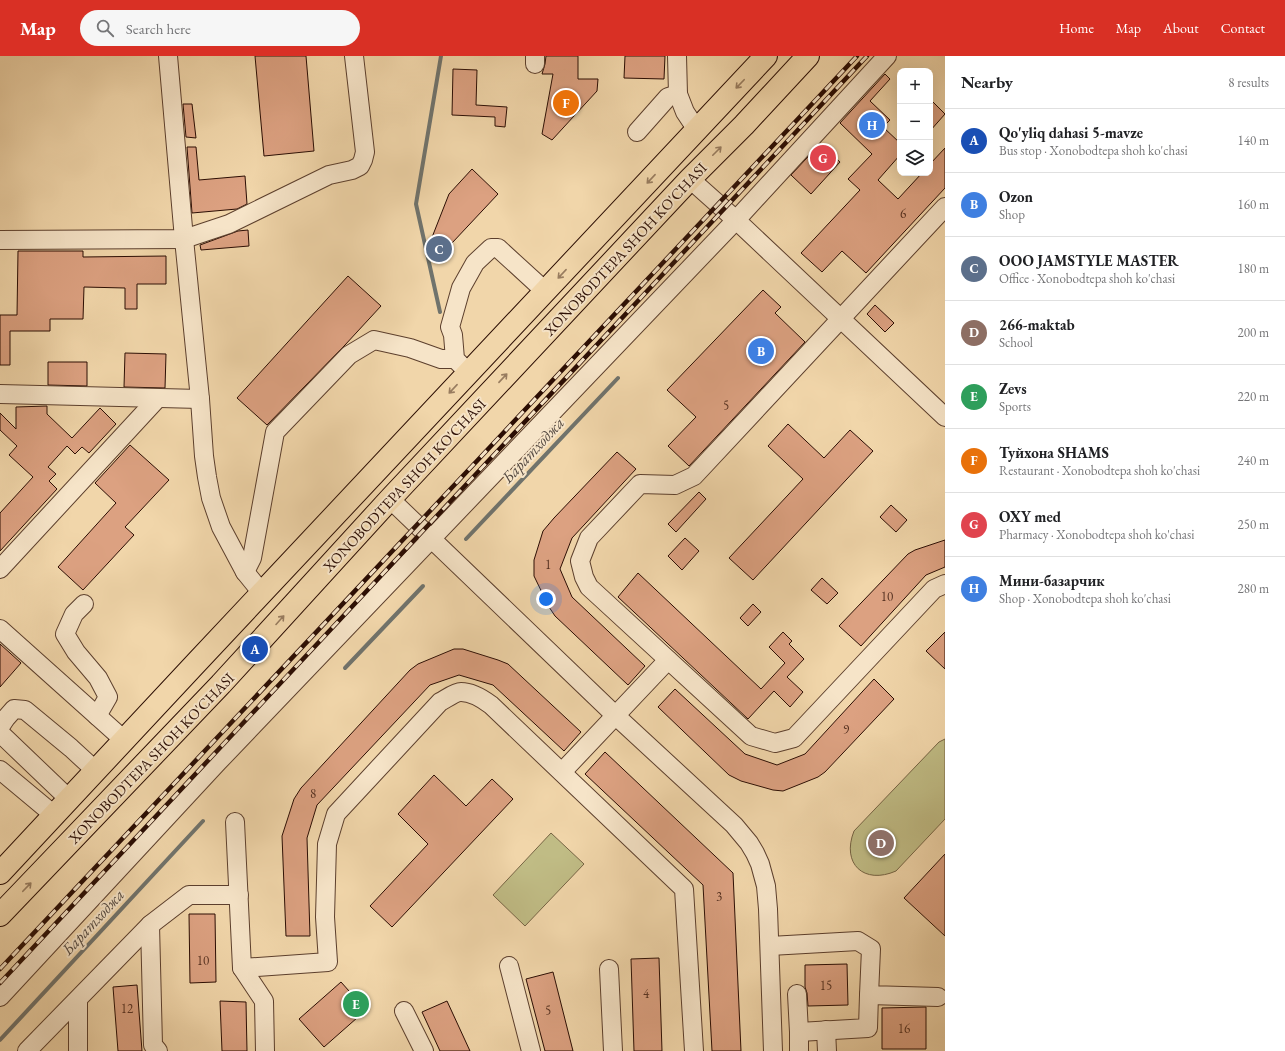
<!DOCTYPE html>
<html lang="en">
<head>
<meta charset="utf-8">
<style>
	:root { --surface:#fff; --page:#f6f6f6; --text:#202124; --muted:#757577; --line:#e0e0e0; --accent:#d93025 }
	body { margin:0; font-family:"EB Garamond",serif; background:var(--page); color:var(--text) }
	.controls { position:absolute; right:12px; top:12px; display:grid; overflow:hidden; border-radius:8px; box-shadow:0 4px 16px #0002 }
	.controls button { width:36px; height:36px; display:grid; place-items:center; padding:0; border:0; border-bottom:1px solid var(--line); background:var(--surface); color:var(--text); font:20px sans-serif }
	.you { position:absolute; left:546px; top:543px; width:14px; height:14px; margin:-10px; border:3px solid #fff; border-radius:50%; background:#1a73e8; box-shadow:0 0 0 6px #1a73e833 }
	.badge { display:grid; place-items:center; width:26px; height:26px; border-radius:50%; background:var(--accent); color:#fff; font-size:13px; font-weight:700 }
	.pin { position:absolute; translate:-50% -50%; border:2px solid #fff; box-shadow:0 1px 4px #0006 }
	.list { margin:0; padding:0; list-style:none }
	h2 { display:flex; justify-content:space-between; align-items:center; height:52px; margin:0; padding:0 16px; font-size:17px }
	h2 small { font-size:13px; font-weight:400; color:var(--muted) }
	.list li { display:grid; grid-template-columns:26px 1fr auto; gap:12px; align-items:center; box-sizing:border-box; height:64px; padding:0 16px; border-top:1px solid var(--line) }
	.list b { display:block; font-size:15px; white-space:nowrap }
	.list p { margin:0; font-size:13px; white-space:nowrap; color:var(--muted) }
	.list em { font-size:13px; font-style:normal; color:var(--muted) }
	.icon { flex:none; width:22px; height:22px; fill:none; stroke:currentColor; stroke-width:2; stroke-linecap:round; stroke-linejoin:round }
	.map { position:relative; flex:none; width:945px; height:995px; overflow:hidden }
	header { display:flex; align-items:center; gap:24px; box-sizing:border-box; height:56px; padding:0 20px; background:var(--accent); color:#fff }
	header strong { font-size:19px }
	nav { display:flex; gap:22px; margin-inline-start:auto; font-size:14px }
	.search { width:280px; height:36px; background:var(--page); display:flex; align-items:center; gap:10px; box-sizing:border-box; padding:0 14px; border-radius:22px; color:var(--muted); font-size:15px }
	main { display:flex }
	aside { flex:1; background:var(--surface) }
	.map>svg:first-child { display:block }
	.grass { fill:#c0bc85; stroke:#766444 }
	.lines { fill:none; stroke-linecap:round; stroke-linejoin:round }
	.stream { stroke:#70736c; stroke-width:4 }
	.building { fill:#dca181; stroke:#2b0d03 }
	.minor-casing { stroke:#5c3f2d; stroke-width:20 }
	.highway-casing { stroke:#2b0d03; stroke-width:24 }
	.minor { stroke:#f6e4c8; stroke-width:18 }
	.highway { stroke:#f1d6aa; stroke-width:22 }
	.rail-casing { stroke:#2b0d03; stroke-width:4.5 }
	.rail { stroke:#f6e4c8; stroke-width:3; stroke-dasharray:9; stroke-linecap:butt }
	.oneway { stroke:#987c5f }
	.labels { text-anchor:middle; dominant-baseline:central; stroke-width:4; stroke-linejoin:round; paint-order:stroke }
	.number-label { font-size:13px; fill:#573222 }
	.street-label { font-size:15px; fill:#2b0d03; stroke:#f6e4c8 }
	.water-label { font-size:16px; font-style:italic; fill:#534840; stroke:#f6e4c8 }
</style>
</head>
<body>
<header>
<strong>Map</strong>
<div class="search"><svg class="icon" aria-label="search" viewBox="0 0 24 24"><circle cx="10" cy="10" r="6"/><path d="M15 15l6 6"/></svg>Search here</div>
<nav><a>Home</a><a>Map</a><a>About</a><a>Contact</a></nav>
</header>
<main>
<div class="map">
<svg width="945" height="995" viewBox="0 0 945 995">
	<rect width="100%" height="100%" fill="#f1d6aa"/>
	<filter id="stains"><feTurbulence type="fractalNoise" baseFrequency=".005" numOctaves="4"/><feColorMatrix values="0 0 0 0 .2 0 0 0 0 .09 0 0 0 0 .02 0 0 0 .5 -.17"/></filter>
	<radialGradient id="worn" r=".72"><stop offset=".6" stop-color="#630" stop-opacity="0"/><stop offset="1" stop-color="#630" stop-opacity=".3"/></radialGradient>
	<!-- grass -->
	<g class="grass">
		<path d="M945,683V763L896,815C864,829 841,808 854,775L939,686Z"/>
		<polygon points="551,777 584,808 525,870 493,839"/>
	</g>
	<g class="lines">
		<!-- stream -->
		<g class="stream">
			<polyline points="440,256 416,148 441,0"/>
			<polyline points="466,483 618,322"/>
			<polyline points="345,612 423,530"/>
			<polyline points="0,984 203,765"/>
		</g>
	</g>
	<!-- building -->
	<g class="building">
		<polygon points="255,0 306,0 314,95 264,100"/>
		<polygon points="546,0 578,0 578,23 598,23 597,35 552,84 542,78 553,18 542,18 545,8"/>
		<polygon points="625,0 665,0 664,23 624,22"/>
		<polygon points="453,13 477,14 476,49 507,51 505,71 495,70 495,61 452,59"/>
		<polygon points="885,18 890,23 870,45 890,64 883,71 900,87 900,99 878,124 898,143 922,117 930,117 930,108 945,92 945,132 866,217 842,195 822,216 801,197 860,134 848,123 872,98 840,67"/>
		<polygon points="930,43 945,58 930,75"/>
		<polygon points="183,48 192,48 196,82 186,81"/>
		<polygon points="820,88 840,106 811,138 791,119"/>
		<polygon points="187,91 196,91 199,124 245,120 247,148 237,153 192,157"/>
		<polygon points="472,113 498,138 437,203 429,189 449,138"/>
		<polygon points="248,174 249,190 201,194 200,189 238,175"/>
		<polygon points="18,195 83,195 83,201 166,200 166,228 137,228 137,253 125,253 125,232 84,231 83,263 50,263 50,275 10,275 10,309 0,309 0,259 17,259"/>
		<polygon points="348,220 381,250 345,289 267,369 237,342"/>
		<polygon points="763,234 781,251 775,257 805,286 689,410 668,390 696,361 667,334"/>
		<polygon points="875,249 894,267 885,276 867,258"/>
		<polygon points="125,297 166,298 165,332 124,331"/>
		<polygon points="48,306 87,306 87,330 48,329"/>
		<polygon points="47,350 47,358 72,382 100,352 116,368 89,397 82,391 75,398 67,390 48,411 56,418 49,425 57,433 0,495 0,457 33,421 9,399 17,390 0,374 0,357 16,373 16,351"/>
		<polygon points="788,368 824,402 850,374 873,395 753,524 729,502 803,423 768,390"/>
		<polygon points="130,389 169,424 125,471 134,479 83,534 58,511 116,447 95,427"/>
		<polygon points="617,396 636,413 572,482 560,513 572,541 645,610 628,629 555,560 549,551 534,520 534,504 543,475 554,462"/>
		<polygon points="699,436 706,443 676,476 668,468"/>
		<polygon points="891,449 907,464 896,476 880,461"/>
		<polygon points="685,482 699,495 682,514 668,500"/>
		<polygon points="945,484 945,511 926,519 861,590 839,570 908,498 915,494"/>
		<polygon points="638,517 761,633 785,607 769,591 783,576 792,585 789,588 804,603 787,621 803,636 790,651 774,635 748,663 618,541"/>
		<polygon points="822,522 838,537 827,548 811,534"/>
		<polygon points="753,548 761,556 748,570 740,562"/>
		<polygon points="945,576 945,613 926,595"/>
		<polygon points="0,588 21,607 0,631"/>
		<polygon points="454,593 463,593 498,604 508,608 581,676 564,695 493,629 459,619 430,629 317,749 307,782 310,880 286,880 282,780 294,743 301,732 410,614 418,608"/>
		<polygon points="874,623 894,643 825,716 818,721 783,735 773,734 741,725 729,719 658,651 675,633 745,698 777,709 805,698"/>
		<polygon points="605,696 733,817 741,995 712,995 703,829 585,718"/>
		<polygon points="434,719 466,750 492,723 513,743 392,871 370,850 428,788 398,758"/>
		<polygon points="945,798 945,880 904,842"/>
		<polygon points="189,858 215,858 216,926 190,927"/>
		<polygon points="659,902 662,995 634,995 631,903"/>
		<polygon points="847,908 848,949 808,950 807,937 805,931 805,909"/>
		<polygon points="553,916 573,995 545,995 526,923"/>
		<polygon points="341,926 366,954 324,991 299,963"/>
		<polygon points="137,929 142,995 118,995 113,931"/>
		<polygon points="220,945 246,946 247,995 222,995"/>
		<polygon points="447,945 470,995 440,995 422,956"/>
		<polygon points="926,951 926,993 882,993 882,952"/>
	</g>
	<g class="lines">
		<!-- minor casing -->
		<g class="minor-casing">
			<g id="minor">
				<polyline points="168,0 184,183 200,343 204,400 207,421 211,442 221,471 245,516 262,537"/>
				<polyline points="535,0 535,8"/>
				<polyline points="677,0 678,38 685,56 697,74"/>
				<polyline points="637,76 668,41 678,38"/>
				<polyline points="690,123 736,164 945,361"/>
				<polyline points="945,151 694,420 675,429 640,428 589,482 580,505 584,521 589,531 601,542 751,680 775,687 794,682 934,533 945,528"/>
				<polyline points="0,184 184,183 229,168 329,119 352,114 360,110 363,104 365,96 354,0"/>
				<polyline points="463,311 455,303 453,279 450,271 461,232 475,207 491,192 498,192 545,235"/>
				<polyline points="0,338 200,343"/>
				<polyline points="390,443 616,660 734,769 749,787 755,797 760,808 766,830 768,853 773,995"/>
				<polyline points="0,513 158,342"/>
				<polyline points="245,516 252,502 275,376 349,299 374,284 410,292 441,303 455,303"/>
				<polyline points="84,548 74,558 65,578 76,596 98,622 108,641 97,660"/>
				<polyline points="0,573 124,684"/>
				<polyline points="0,671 6,662 14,653 25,654 71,692 96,715"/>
				<polyline points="0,677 69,743"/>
				<polyline points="0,714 54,759"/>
				<polyline points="562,716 668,604"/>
				<polyline points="235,766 242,912 264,945 265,995"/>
				<polyline points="150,869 153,989 158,995"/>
				<polyline points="770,890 858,885 871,893 869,939 938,941"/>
				<polyline points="509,910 531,995"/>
				<path d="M242,912L328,906L325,861L327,788L336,758L440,646C446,643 455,636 461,636C472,636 483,643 491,649L684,833L694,995"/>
				<polyline points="609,913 613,995"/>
				<polyline points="797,938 799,976 868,972 869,939"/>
				<polyline points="0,941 218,706 736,164 887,0"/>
				<polyline points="404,955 424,995"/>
				<polyline points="826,974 827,995"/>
				<polyline points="27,995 150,869 189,839 239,839"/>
				<polyline points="78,995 78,944"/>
				<polyline points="799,995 799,976"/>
			</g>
		</g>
		<!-- highway casing -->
		<g class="highway-casing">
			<g id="highway">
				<polyline points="0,817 197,606 766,0"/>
				<polyline points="0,859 221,628 390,443 690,123 744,69 808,0"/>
			</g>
		</g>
		<!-- minor -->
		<use href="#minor" class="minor"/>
		<!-- highway -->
		<use href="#highway" class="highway"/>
		<!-- rail casing -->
		<g class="rail-casing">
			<g id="rail">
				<polyline points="0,913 857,0"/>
				<polyline points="0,927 867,0"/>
			</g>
		</g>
		<!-- rail -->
		<use href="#rail" class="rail"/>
	</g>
	<!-- one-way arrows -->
	<defs><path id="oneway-shaft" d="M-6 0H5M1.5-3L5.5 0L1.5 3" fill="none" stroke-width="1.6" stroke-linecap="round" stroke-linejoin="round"/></defs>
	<g class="oneway">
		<use href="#oneway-shaft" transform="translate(740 28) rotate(134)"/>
		<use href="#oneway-shaft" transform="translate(717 95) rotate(-45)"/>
		<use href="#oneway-shaft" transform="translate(651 123) rotate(133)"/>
		<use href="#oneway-shaft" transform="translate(562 218) rotate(133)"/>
		<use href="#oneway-shaft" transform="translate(503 322) rotate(-47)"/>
		<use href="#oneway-shaft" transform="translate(453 333) rotate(133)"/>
		<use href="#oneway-shaft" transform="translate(280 564) rotate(-48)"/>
		<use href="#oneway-shaft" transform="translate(27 831) rotate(-46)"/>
	</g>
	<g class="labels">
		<!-- number labels -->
		<g class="number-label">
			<text x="903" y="157">6</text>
			<text x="726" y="349">5</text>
			<text x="548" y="508">1</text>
			<text x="887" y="540">10</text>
			<text x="846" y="673">9</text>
			<text x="313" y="737">8</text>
			<text x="719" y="840">3</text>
			<text x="203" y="904">10</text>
			<text x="826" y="929">15</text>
			<text x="646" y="937">4</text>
			<text x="127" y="952">12</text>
			<text x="548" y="954">5</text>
			<text x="904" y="972">16</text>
		</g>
		<!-- street labels -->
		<g class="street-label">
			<text transform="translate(625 193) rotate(-47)">XONOBODTEPA SHOH KO'CHASI</text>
			<text transform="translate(404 429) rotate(-47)">XONOBODTEPA SHOH KO'CHASI</text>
			<text transform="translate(151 702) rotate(-46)">XONOBODTEPA SHOH KO'CHASI</text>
		</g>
		<!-- water labels -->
		<g class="water-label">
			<text transform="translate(533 394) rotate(-47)">Баратходжа</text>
			<text transform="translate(93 866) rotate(-47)">Баратходжа</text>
		</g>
	</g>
	<rect width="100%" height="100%" filter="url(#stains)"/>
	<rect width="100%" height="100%" fill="url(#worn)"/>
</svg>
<div class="controls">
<button>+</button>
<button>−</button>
<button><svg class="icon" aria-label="layers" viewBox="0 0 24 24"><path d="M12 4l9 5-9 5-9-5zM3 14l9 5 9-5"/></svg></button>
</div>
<div class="you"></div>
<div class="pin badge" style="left:255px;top:593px;background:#1a4fb4">A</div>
<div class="pin badge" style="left:761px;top:295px;background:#3f7fe0">B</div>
<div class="pin badge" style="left:439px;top:193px;background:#5c6f8a">C</div>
<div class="pin badge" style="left:881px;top:787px;background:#8d6e63">D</div>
<div class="pin badge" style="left:356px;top:948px;background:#2e9e5b">E</div>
<div class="pin badge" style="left:566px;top:47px;background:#e8710a">F</div>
<div class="pin badge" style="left:823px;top:102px;background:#e0444e">G</div>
<div class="pin badge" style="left:872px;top:69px;background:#3f7fe0">H</div>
</div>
<aside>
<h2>Nearby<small>8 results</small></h2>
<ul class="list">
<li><span class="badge" style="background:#1a4fb4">A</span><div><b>Qo'yliq dahasi 5-mavze</b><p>Bus stop · Xonobodtepa shoh ko'chasi</p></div><em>140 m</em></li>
<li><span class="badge" style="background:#3f7fe0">B</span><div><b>Ozon</b><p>Shop</p></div><em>160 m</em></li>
<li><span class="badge" style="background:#5c6f8a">C</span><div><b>OOO JAMSTYLE MASTER</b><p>Office · Xonobodtepa shoh ko'chasi</p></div><em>180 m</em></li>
<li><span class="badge" style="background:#8d6e63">D</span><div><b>266-maktab</b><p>School</p></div><em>200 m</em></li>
<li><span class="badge" style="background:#2e9e5b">E</span><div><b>Zevs</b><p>Sports</p></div><em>220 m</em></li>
<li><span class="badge" style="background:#e8710a">F</span><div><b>Туйхона SHAMS</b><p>Restaurant · Xonobodtepa shoh ko'chasi</p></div><em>240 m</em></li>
<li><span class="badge" style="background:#e0444e">G</span><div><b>OXY med</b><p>Pharmacy · Xonobodtepa shoh ko'chasi</p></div><em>250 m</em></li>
<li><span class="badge" style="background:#3f7fe0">H</span><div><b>Мини-базарчик</b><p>Shop · Xonobodtepa shoh ko'chasi</p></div><em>280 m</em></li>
</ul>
</aside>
</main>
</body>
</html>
